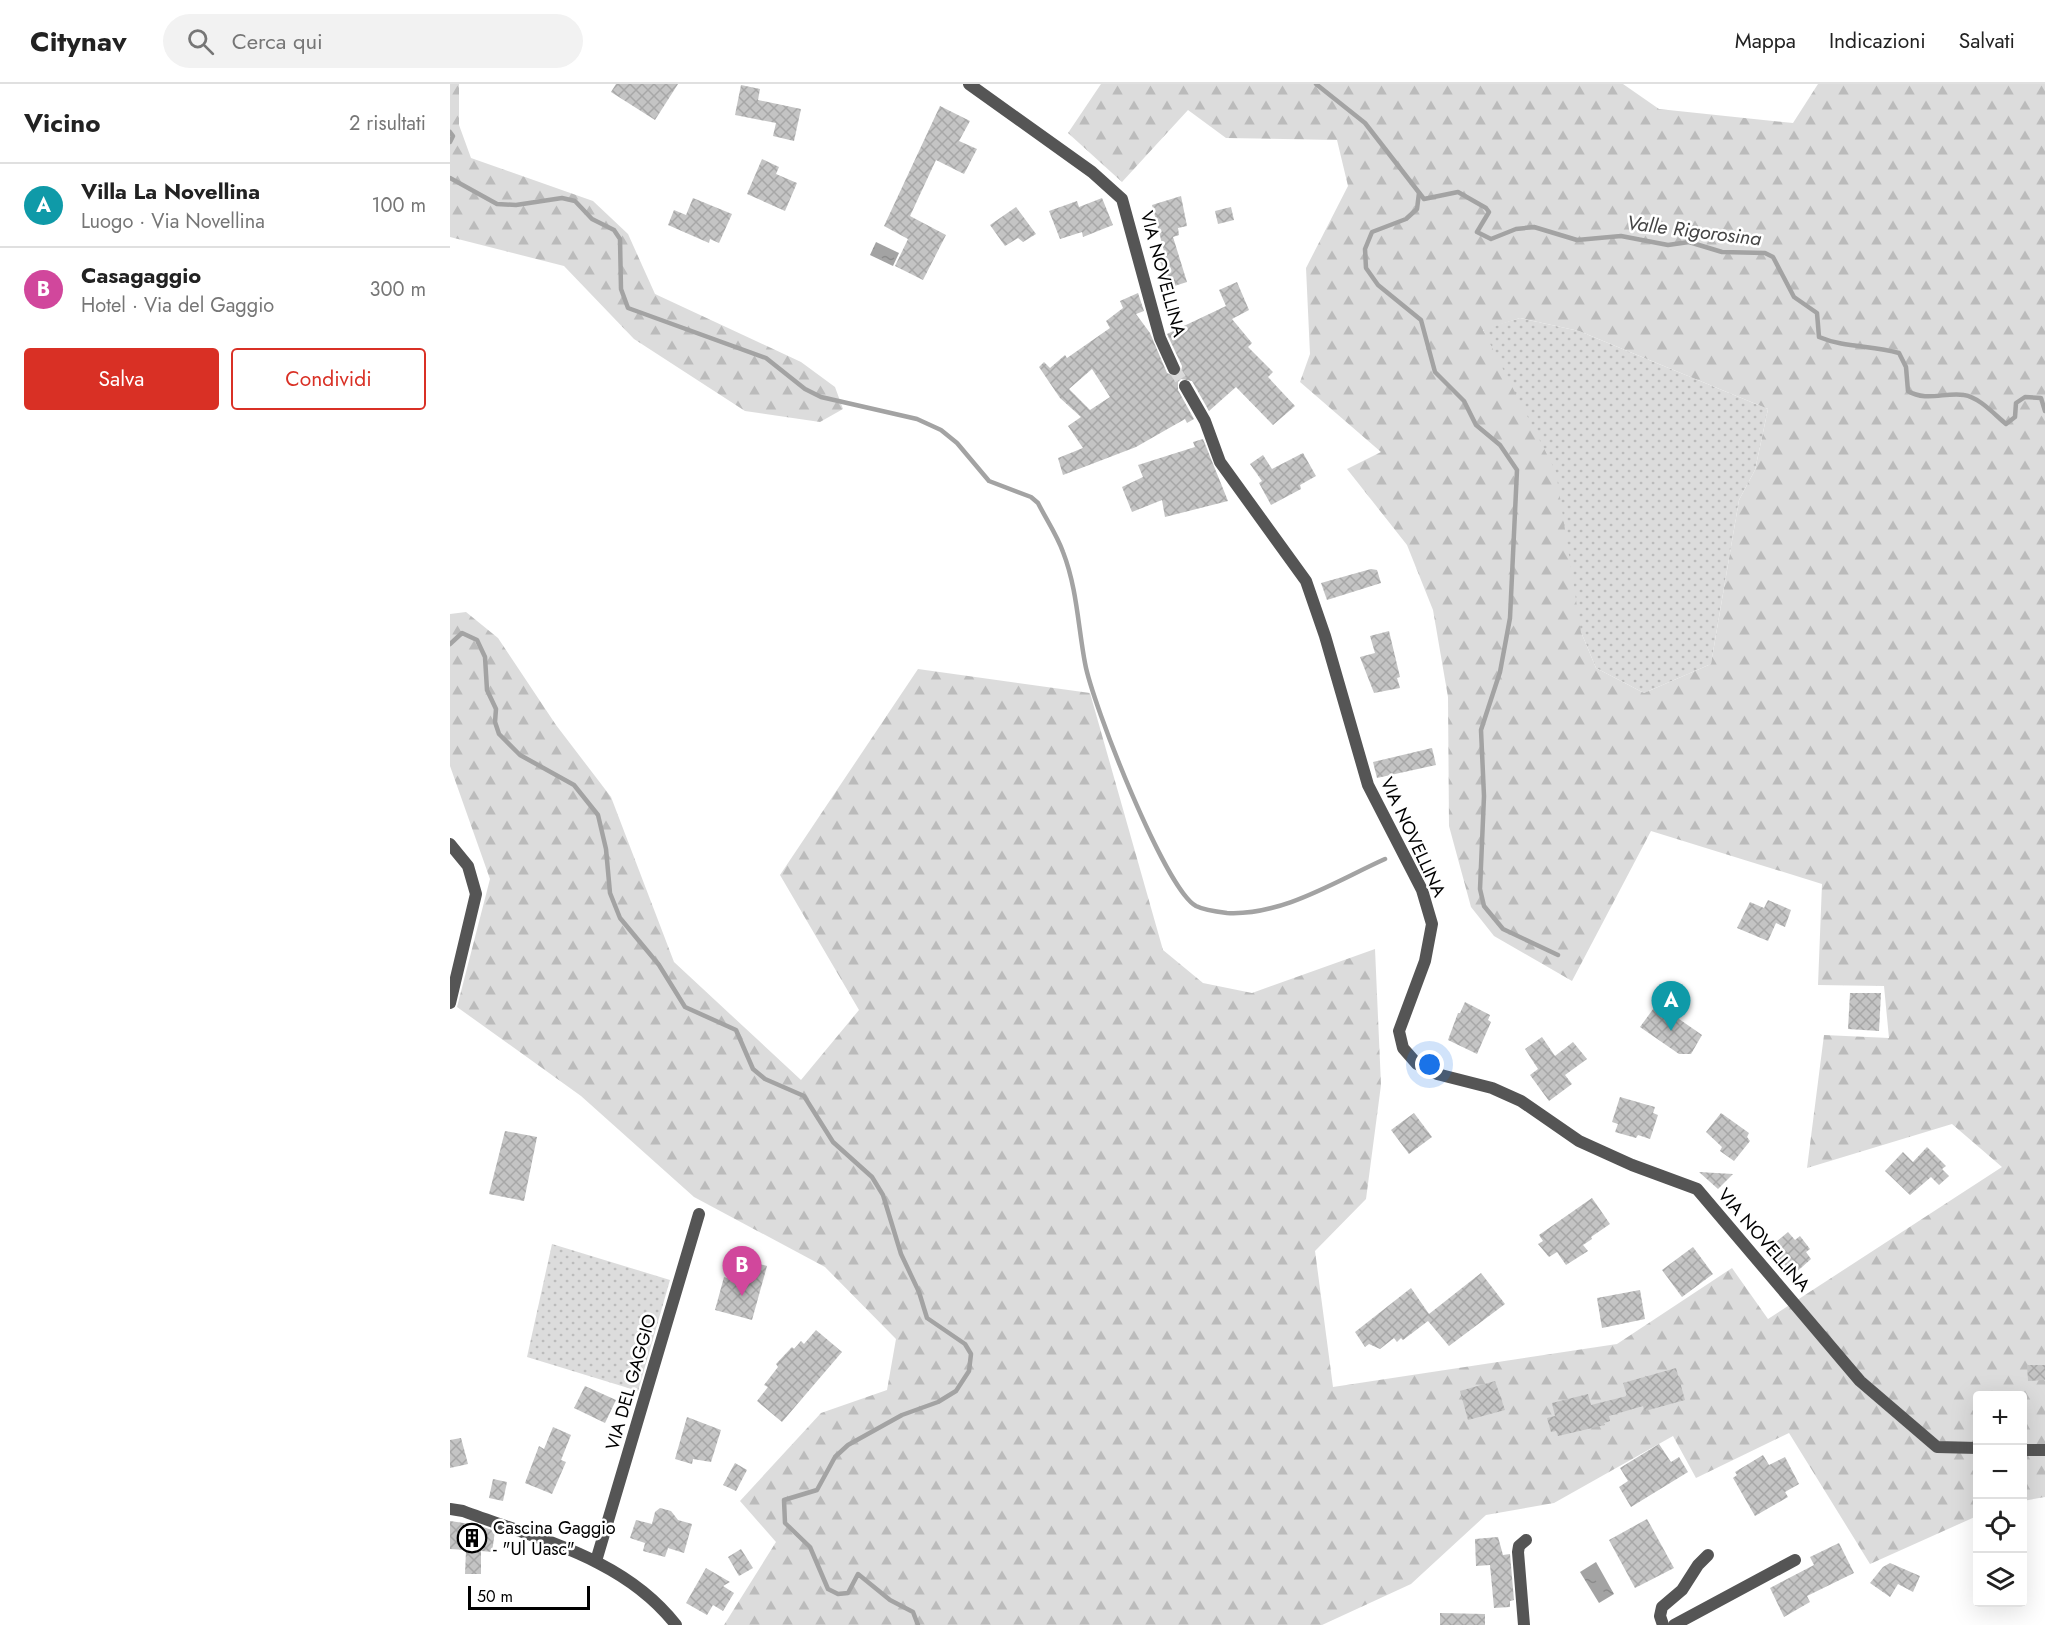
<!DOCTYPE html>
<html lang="it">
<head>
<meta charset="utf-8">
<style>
	:root { --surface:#fff; --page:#f2f2f2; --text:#222; --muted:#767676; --line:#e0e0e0; --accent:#d93025 }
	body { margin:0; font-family:Jost,sans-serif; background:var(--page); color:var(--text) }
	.controls { position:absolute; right:18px; bottom:18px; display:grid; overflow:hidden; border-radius:6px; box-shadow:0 6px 24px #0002 }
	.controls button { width:54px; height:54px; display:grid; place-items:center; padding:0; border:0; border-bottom:2px solid var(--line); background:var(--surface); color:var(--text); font:30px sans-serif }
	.scale { position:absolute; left:18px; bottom:15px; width:122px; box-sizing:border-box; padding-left:6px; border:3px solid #000; border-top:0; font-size:16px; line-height:21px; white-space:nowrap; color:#000; -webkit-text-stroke:4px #fff; paint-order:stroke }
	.you { position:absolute; left:980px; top:981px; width:21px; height:21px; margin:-15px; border:4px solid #fff; border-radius:50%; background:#1a73e8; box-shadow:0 0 0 9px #1a73e833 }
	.badge { display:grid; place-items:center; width:39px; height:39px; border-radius:50%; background:var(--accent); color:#fff; font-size:20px; font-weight:700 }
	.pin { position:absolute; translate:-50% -50px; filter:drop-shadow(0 2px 3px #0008) }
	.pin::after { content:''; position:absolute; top:32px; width:21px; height:18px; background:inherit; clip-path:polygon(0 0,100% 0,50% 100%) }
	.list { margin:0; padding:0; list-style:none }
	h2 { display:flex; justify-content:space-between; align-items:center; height:78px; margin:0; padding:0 24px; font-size:26px }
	h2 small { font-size:20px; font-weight:400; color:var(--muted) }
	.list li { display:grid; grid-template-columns:39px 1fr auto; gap:18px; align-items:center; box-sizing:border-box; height:84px; padding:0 24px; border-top:2px solid var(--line) }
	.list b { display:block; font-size:22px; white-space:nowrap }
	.list p { margin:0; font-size:20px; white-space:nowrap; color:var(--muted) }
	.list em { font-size:20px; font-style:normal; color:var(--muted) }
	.actions { display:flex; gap:12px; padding:18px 24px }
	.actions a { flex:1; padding:14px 0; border:2px solid var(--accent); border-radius:6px; text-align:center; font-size:21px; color:var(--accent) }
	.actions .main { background:var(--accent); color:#fff }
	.icon { flex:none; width:33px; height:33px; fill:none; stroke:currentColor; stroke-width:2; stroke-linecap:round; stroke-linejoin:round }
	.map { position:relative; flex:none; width:1595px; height:1541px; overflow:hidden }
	header { display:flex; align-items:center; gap:36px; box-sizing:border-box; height:84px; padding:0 30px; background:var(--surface); border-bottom:2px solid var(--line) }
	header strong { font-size:28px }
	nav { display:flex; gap:33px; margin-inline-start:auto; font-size:21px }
	.search { width:420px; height:54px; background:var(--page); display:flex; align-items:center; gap:15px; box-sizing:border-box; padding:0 21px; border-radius:33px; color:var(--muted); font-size:22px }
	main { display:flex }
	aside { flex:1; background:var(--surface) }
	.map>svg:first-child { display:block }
	.grass { fill:url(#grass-dots) }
	.forest { fill:url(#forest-firs); fill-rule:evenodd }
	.water { fill:url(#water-ripples) }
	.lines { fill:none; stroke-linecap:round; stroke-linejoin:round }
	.stream { stroke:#a3a3a3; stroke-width:4.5 }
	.building { fill:url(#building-cross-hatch); fill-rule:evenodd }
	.street-tunnel { stroke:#d9d9d9; stroke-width:12; stroke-dasharray:12 6; stroke-linecap:butt }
	.street { stroke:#555; stroke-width:12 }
	.labels { text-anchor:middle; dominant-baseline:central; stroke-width:5; stroke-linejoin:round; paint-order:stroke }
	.street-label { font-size:18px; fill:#000; stroke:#fff }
	.poi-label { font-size:18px; fill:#000; stroke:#fff; text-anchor:start }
	.water-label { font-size:20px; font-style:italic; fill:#444; stroke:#fff }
</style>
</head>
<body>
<header>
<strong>Citynav</strong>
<div class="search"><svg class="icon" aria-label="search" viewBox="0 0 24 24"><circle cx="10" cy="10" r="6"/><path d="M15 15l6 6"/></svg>Cerca qui</div>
<nav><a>Mappa</a><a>Indicazioni</a><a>Salvati</a></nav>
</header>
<main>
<aside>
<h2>Vicino<small>2 risultati</small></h2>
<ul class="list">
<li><span class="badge" style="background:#0f9aa8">A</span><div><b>Villa La Novellina</b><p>Luogo · Via Novellina</p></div><em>100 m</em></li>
<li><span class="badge" style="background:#d1479c">B</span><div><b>Casagaggio</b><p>Hotel · Via del Gaggio</p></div><em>300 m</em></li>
</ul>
<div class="actions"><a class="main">Salva</a><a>Condividi</a></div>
</aside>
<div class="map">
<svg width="1595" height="1541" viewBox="0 0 1595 1541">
	<defs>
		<pattern id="grass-dots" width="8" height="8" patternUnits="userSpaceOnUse" patternTransform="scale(1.5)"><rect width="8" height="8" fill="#dcdcdc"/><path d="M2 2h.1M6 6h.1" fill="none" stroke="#bbb" stroke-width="1.8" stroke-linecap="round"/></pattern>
		<pattern id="forest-firs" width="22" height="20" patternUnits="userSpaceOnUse" patternTransform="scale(1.5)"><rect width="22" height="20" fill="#dcdcdc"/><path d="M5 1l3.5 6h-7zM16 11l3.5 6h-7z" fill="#bbb"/></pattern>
		<pattern id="water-ripples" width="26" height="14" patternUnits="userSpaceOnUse" patternTransform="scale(1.5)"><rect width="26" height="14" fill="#a3a3a3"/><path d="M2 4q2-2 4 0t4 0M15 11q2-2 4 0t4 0" fill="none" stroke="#8b8b8b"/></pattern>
		<pattern id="building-cross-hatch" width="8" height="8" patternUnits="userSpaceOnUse" patternTransform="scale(1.5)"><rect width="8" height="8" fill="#c4c4c4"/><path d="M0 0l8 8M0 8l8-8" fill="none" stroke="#a7a7a7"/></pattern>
	</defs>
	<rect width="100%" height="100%" fill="#fff"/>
	<!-- grass -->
	<g class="grass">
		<polygon points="1070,234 1129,247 1318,325 1305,386 1289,416 1261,580 1194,609 1146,584 1131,548 1033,245"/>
		<polygon points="102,1160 220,1196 188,1307 77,1273"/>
	</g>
	<!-- forest -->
	<g class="forest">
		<polygon points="0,0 9,0 9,41 21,74 143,117 178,150 205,210 351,278 385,303 393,325 370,338 295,327 184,255 114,182 0,153"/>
		<path d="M651,0H1173L1209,25L1343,39L1368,0H1595V1413L1573,1417L1572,1312H1528L1527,1432L1420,1480L1339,1349L1246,1394L1223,1352L1104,1419L1036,1431L961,1500L872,1541H274L326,1458L290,1417L371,1329L437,1306L446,1255L375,1183L244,1113L131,1012L7,923L40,795L0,682V530L16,528L48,554L106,641L161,713L224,878L351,996L409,926L330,791L468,585L640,609L713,866L753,899L802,909L925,865L931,1001L916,1115L865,1167L883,1303L1167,1260L1282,1184L1318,1235L1552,1083L1502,1040L1357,1084L1374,951L1439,954L1434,902L1368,901L1372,800L1201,747L1122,897L1044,852L1021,823L999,742L998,613L983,526L957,461L897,385L931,368L850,298L860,270L856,184L898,102L887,56L776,54L738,26L672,98L618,49ZM1070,234L1129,247L1318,325L1305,386L1289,416L1261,580L1194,609L1146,584L1131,548L1106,388L1033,246Z"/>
	</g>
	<!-- water -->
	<g class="water">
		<polygon points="426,158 449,169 443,182 420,171"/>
		<polygon points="1146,1478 1164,1510 1149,1519 1130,1488"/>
	</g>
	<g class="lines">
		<!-- stream -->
		<g class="stream">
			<path d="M866,0L915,39L974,115L1008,108L1036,124L1039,128L1027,148L1041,155L1066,145L1084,143L1127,156L1171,152L1218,161L1239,158L1272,168L1315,169L1323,173L1344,213L1367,229L1369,253C1395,264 1422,261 1449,269L1456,283L1458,307C1476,318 1495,308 1514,311C1529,313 1545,331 1556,340L1565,333L1566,319L1575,313L1591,314L1595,327"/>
			<polyline points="0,48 3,52 0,58"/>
			<path d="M0,94L47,120L66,121L112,114L125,117L142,135L164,146L170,155L171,205L178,224L316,274L355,305L371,313L467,335L491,346L507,359L539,397L581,413L588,419C596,435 607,451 613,468C627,504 628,542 635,579C642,619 715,805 746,822C754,826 769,828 777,829C832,832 886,797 935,775"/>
			<polyline points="969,109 967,125 956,135 922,148 915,165 916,184 928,201 971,236 985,288 1014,317 1026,341 1050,361 1067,386 1060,534 1050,588 1031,646 1034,712 1030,805 1034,822 1053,845 1108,871"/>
			<polyline points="0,560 12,549 27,556 35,573 37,606 46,625 45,638 49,650 70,671 124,701 148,731 156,765 160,809 170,834 209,881 235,923 286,946 303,985 315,995 354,1012 383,1058 422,1093 433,1111 451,1170 469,1208 477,1234 515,1260 521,1270 519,1287 506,1307 488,1318 452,1331 398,1361 385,1373 367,1406 334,1416 335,1439 360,1463 378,1505 388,1510 398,1509 408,1490 440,1516 463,1528 468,1541"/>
		</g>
	</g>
	<!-- building -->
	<g class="building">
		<polygon points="166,0 228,0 205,36 161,8"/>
		<polygon points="291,1 310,5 308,16 351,25 344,57 323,52 326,39 285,31"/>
		<polygon points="490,22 520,37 509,57 527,65 514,90 486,76 460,132 496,151 473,196 445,182 458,155 434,142"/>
		<polygon points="312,75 329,83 326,90 347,99 335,127 297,110"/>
		<polygon points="731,112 737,142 728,144 729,151 723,153 737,198 718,204 709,173 715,171 702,121"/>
		<polygon points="243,114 282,130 269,159 260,155 259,159 218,141 224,126 236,131"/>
		<polygon points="652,114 663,141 633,153 632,148 610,155 599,127 627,117 629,123"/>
		<polygon points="566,123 586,150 573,158 568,154 555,162 540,141"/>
		<polygon points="781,123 784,136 768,140 765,127"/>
		<path d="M787,198L799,226L782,235L802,259L798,263L823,288L818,293L845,322L823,341L786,303L759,327L742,297L731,295L728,298V306L744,335L737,339L735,335L686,363L613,391L608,374L633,364L618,342L631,333L610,314L589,283L594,278L600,284L615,271L617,274L660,244L656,237L673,224L670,217L688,209L694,227L686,230L700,249L717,289L727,293L731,289L732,282L717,250L776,222L769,206ZM642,285L660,313L640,326L619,305Z"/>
		<polygon points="753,355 778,417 715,433 712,416 682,428 672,403 693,393 688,381 745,363 743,358"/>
		<polygon points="853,369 866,392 850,401 851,405 821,421 809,399 812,397 800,380 813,371 822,385"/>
		<polygon points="921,485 927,486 931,499 877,516 871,499"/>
		<polygon points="939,547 950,593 947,594 950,604 924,609 910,573 925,569 920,552"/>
		<polygon points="982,664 986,681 927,694 923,678"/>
		<polygon points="1318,816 1341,826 1335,843 1326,839 1318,857 1287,844 1300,818 1314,824"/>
		<polygon points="1400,909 1431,909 1429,947 1398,945"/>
		<polygon points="1209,917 1232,931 1229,935 1252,951 1241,970 1229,970 1190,943"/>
		<polygon points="1015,918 1040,931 1038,936 1041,938 1027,970 998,956 1008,929 1010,929"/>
		<polygon points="1092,953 1105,972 1123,958 1137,975 1115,991 1122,1000 1099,1017 1080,991 1088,985 1075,965"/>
		<polygon points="1170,1013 1205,1023 1203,1029 1208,1031 1200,1055 1188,1051 1186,1054 1165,1048 1168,1040 1162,1038"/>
		<polygon points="964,1029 982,1053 959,1070 941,1046"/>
		<polygon points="1271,1029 1299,1049 1297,1053 1300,1057 1284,1077 1270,1067 1272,1063 1256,1048"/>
		<polygon points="55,1047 87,1053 74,1117 39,1110"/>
		<polygon points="1477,1063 1496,1082 1492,1085 1499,1092 1489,1101 1481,1093 1460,1111 1435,1087 1453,1068 1463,1078"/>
		<polygon points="1249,1088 1283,1090 1268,1105"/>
		<polygon points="1142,1114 1160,1140 1141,1153 1142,1155 1133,1161 1138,1167 1116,1181 1107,1168 1099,1173 1088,1160 1093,1157 1089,1151"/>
		<polygon points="1338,1148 1345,1156 1350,1152 1360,1165 1356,1168 1361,1175 1343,1191 1333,1179 1330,1181 1317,1166"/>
		<polygon points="1243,1163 1263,1190 1232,1213 1212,1186"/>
		<polygon points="288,1174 317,1182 302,1236 265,1226 274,1193 283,1196"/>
		<polygon points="1031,1189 1055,1220 999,1262 978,1237 953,1256 951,1254 947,1258 944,1254 930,1265 919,1260 915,1263 905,1248 961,1204 979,1230"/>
		<polygon points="1190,1206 1195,1235 1152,1244 1147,1214"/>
		<polygon points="366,1246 392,1268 332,1338 307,1317 318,1303 314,1301 328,1283 326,1280 342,1263 344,1265 351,1257 354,1260"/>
		<polygon points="1577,1281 1595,1281 1595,1296 1578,1297"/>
		<polygon points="1226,1284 1235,1316 1195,1327 1193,1322 1159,1332 1160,1337 1154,1339 1155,1341 1108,1352 1106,1347 1101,1348 1097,1334 1105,1332 1102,1319 1138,1310 1141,1321 1177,1312 1173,1299"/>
		<polygon points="1045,1297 1055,1326 1018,1336 1010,1307"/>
		<polygon points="135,1302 166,1316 155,1339 124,1324"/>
		<polygon points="237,1333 271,1346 261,1378 243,1375 242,1380 225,1375"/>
		<polygon points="103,1343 121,1351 111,1376 116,1378 102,1410 75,1399 89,1362 94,1365"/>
		<polygon points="11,1354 18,1380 0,1384 0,1356"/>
		<polygon points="1209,1360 1221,1378 1229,1373 1238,1388 1181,1423 1169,1403 1178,1397 1170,1384"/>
		<polygon points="1313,1371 1319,1381 1335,1373 1349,1400 1335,1408 1338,1413 1305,1432 1283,1394 1287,1391 1285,1388"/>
		<polygon points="285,1379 297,1386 286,1407 273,1401"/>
		<polygon points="43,1395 57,1398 53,1417 39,1414"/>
		<polygon points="210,1424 221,1427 228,1436 242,1440 234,1469 218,1464 215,1473 193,1467 195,1459 180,1454 186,1436 202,1440 205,1428"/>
		<polygon points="1197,1435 1224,1484 1185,1504 1159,1456"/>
		<polygon points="0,1437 27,1441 45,1447 42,1468 31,1467 31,1490 15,1490 16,1466 0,1465"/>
		<polygon points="1048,1453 1053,1471 1060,1470 1064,1516 1060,1517 1060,1523 1044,1524 1040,1481 1026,1482 1025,1455"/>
		<polygon points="1389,1459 1404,1489 1357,1512 1360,1518 1334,1533 1320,1504 1364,1481 1360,1473"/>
		<polygon points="291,1465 303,1484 289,1492 278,1473"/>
		<polygon points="1440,1479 1470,1492 1463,1508 1448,1500 1440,1513 1420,1499 1433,1483"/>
		<polygon points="256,1484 280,1498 273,1502 284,1509 273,1527 263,1521 257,1531 236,1519"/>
		<polygon points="990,1529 1035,1530 1035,1541 990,1541"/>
	</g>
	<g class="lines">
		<!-- street-tunnel -->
		<polyline class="street-tunnel" points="724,285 735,302"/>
		<!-- street -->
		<g class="street">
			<polyline points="519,0 642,88 672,115 710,254 724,285"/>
			<polyline points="735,302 755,337 770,378 856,497 875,552 918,701 972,806 982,840 975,877 949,947 953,964 967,980 987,990 1042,1004 1071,1017 1129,1057 1182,1081 1247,1105 1410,1297 1487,1363 1528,1364"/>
			<polyline points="0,760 18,782 26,810 0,919"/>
			<polyline points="1572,1366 1595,1366"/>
			<path d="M0,1425L13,1427C90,1456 174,1474 226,1541"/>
			<polyline points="146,1477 249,1130"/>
			<polyline points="1074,1541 1068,1468 1069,1462 1076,1456"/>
			<polyline points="1213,1541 1210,1532 1212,1523 1232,1506 1248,1481 1258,1471"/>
			<polyline points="1224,1541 1345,1476"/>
		</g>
	</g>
	<!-- icons -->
	<defs>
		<g id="building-ring" transform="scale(1.5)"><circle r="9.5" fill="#fff" stroke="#000" stroke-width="1.5"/><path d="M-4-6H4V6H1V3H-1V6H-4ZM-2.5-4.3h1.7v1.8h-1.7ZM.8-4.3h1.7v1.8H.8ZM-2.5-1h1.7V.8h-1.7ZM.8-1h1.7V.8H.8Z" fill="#000"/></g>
	</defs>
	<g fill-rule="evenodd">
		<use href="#building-ring" x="22" y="1454"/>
	</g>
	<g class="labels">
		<!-- street labels -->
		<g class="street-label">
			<text transform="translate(713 190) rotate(75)">VIA NOVELLINA</text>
			<text transform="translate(963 753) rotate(65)">VIA NOVELLINA</text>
			<text transform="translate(1314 1156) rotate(49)">VIA NOVELLINA</text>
			<text transform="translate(181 1298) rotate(-74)">VIA DEL GAGGIO</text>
		</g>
		<!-- poi labels -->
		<g class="poi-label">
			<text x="43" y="1444">Cascina Gaggio<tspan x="43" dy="21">- "Ul Uasc"</tspan></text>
		</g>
		<!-- water labels -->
		<g class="water-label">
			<text transform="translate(1244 147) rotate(7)">Valle Rigorosina</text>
		</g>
	</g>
</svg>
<div class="controls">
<button>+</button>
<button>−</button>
<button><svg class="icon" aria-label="locate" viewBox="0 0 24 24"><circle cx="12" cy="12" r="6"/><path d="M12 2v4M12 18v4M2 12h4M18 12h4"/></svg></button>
<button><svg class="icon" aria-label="layers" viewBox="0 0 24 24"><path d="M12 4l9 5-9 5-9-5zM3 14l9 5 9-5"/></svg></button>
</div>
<div class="scale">50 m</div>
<div class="you"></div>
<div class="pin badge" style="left:1221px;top:947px;background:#0f9aa8">A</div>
<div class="pin badge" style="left:292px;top:1212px;background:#d1479c">B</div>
</div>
</main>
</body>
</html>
